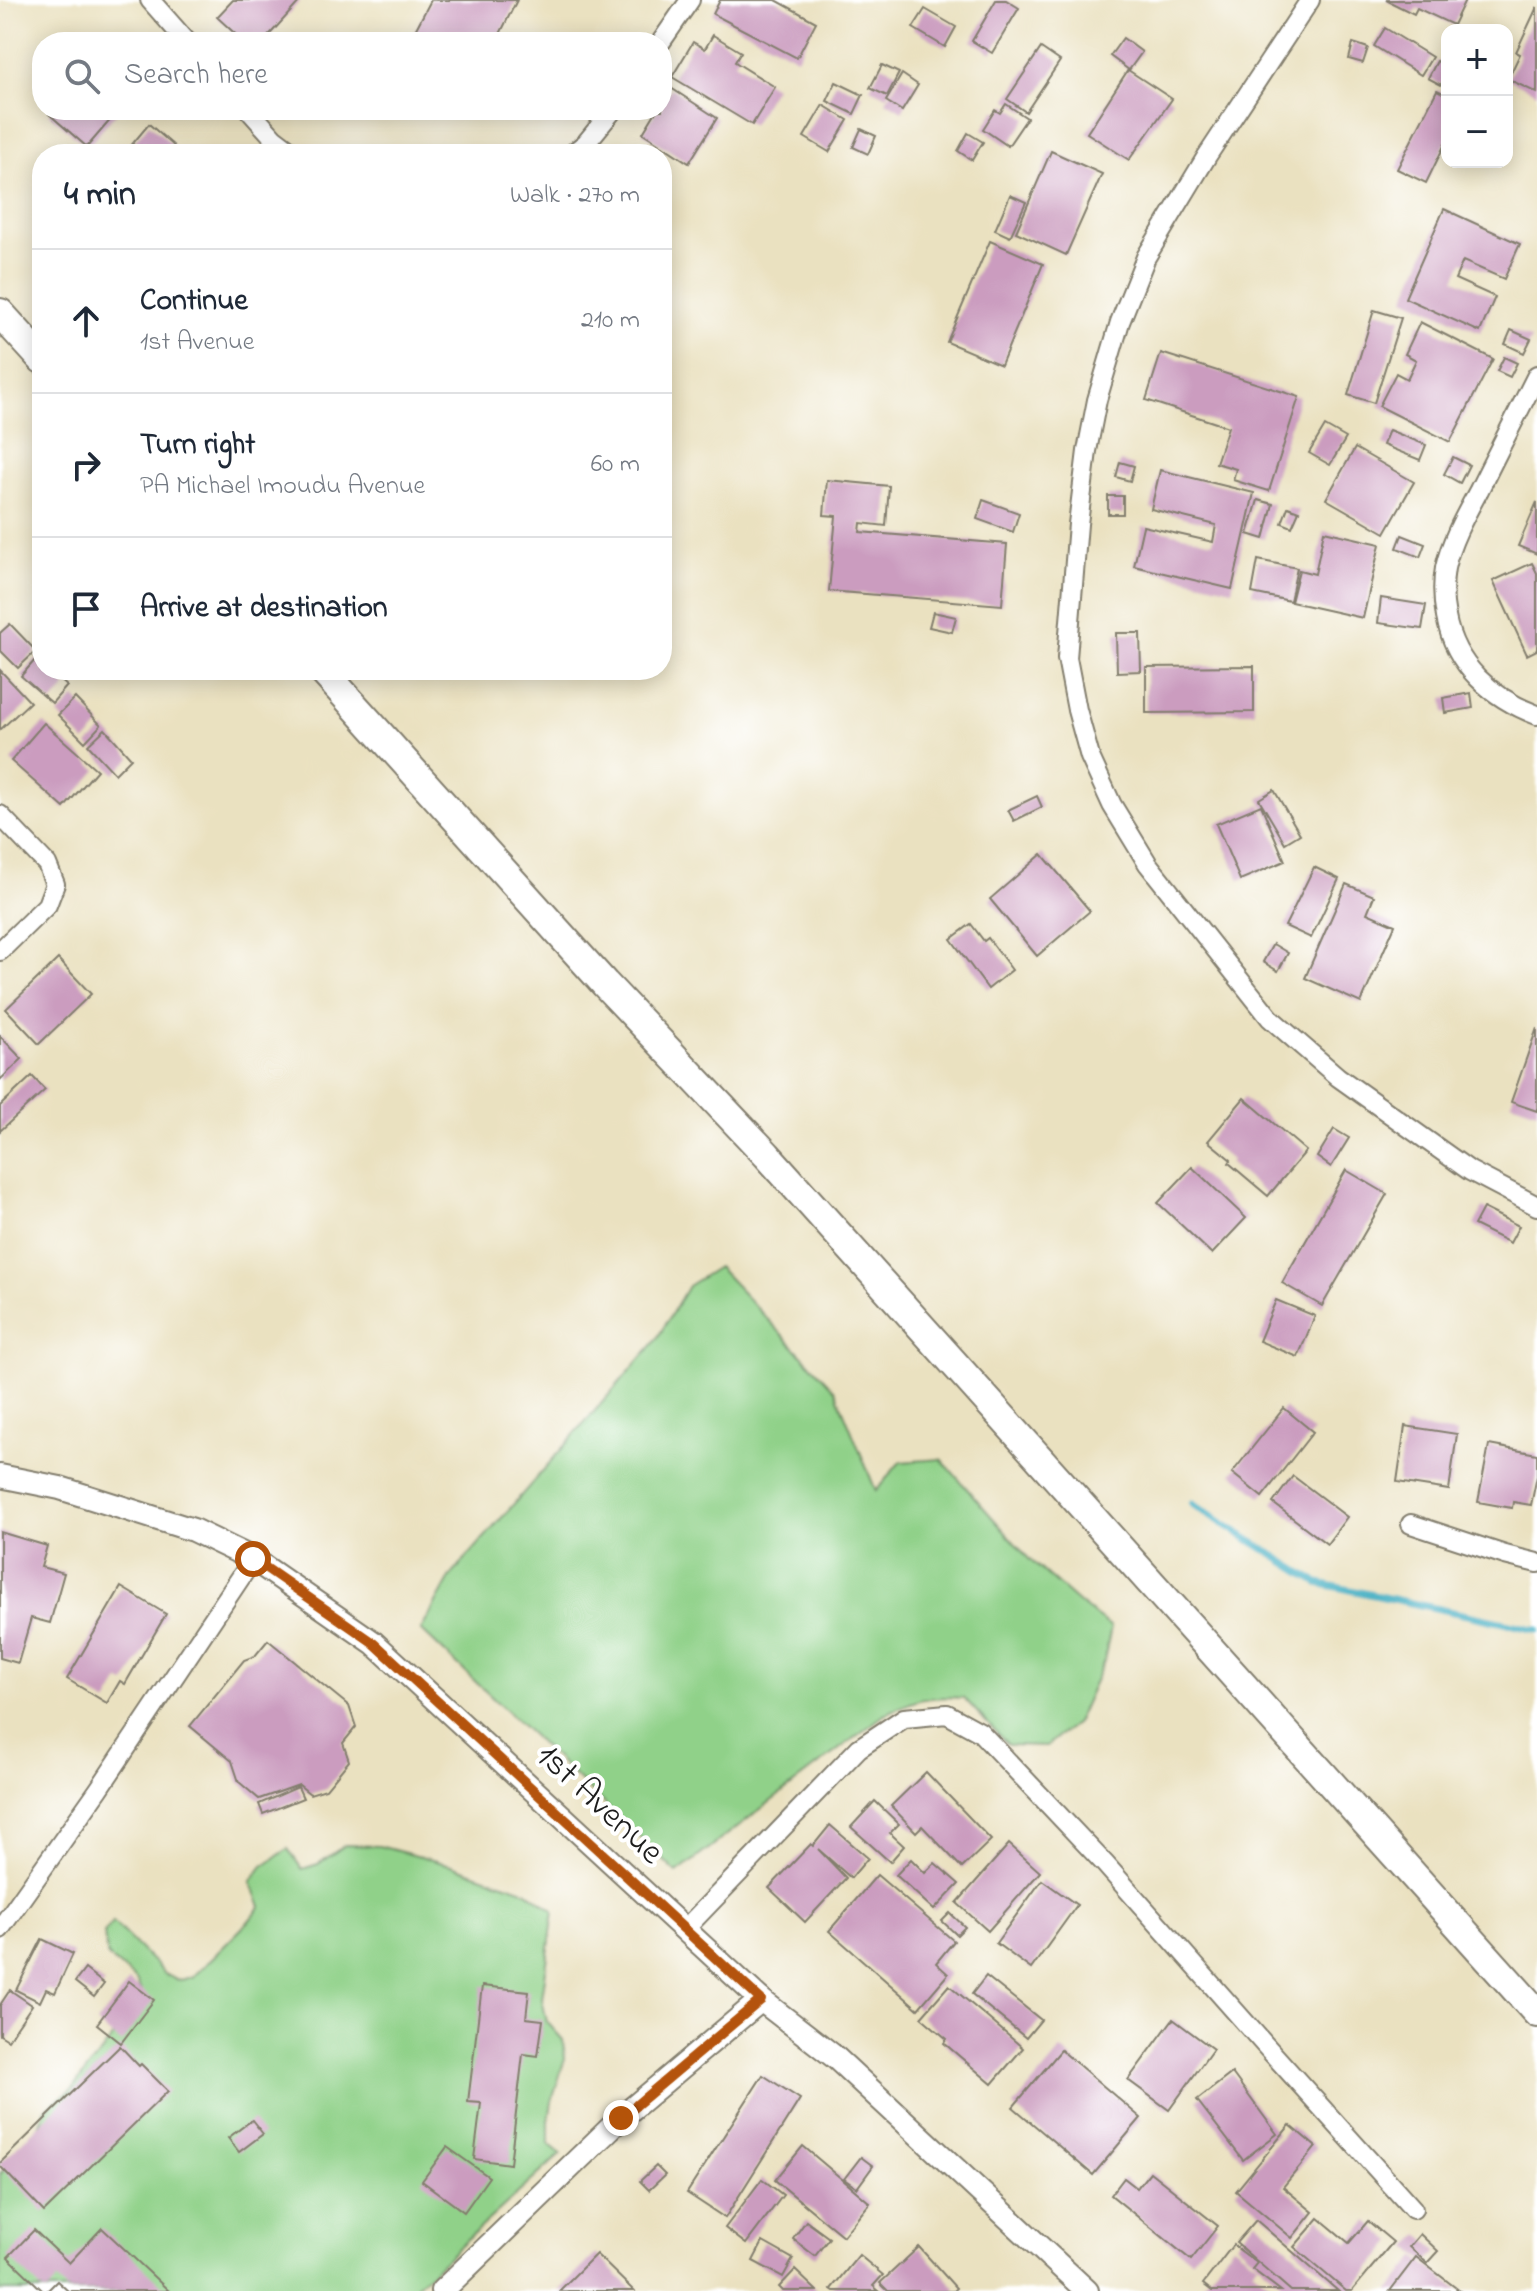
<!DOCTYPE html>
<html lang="en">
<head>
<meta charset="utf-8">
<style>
	:root { --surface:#fff; --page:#f6f6f7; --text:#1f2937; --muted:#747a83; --line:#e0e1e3 }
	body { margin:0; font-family:"Indie Flower",sans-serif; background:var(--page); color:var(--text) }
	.controls { position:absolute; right:24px; top:24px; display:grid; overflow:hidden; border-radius:16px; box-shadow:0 4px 20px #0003 }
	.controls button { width:72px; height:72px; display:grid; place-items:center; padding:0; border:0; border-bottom:2px solid var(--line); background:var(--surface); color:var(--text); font:40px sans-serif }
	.stop { position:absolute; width:24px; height:24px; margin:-18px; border:6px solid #b45309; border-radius:50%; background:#fff }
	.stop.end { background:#b45309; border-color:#fff; box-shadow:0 2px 8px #0008 }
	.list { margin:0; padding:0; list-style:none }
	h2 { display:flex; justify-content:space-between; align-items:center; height:104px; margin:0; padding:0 32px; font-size:34px }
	h2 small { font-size:26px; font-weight:400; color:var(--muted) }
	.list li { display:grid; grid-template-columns:52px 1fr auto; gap:24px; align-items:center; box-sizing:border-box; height:144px; padding:0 32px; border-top:2px solid var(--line) }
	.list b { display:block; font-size:30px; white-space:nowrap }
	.list p { margin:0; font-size:26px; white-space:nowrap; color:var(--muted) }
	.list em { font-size:26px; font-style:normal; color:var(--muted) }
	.icon { flex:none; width:44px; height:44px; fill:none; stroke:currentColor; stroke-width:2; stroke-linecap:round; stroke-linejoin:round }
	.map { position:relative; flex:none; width:1537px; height:2291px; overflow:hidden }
	.search { position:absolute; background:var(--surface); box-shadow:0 4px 20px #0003; left:32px; top:32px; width:640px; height:88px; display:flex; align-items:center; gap:20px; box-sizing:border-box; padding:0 28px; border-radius:32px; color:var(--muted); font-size:30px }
	.panel { position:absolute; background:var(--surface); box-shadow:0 4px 20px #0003; left:32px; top:144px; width:640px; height:536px; border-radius:32px }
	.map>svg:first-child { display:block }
	.green { fill:#90d189; stroke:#567652; stroke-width:2 }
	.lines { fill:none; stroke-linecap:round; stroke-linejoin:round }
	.stream { stroke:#44afc2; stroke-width:7 }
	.building { fill:#cb9cbf }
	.minor-casing { stroke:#837e6e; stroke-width:22 }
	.tertiary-casing { stroke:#837e6e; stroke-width:26 }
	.primary-casing { stroke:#837e6e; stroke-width:32 }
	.minor { stroke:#fff; stroke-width:18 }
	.tertiary { stroke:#fff; stroke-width:22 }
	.primary { stroke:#fff; stroke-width:28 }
	.route { stroke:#b45309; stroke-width:10 }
	.labels { text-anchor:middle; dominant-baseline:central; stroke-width:8; stroke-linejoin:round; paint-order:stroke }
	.street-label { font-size:36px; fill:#1c1c1c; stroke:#fff }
</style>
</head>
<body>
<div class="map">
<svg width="1537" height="2291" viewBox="0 0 1537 2291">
	<rect width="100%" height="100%" fill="#fff"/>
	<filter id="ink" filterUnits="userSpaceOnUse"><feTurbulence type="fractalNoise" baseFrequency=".0125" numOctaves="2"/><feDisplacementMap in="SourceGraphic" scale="16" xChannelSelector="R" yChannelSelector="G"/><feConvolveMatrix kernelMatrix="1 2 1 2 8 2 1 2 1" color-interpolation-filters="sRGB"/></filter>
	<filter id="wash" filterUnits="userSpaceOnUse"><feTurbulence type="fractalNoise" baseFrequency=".006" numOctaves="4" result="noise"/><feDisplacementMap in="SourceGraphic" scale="32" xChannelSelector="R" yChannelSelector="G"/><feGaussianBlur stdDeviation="1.8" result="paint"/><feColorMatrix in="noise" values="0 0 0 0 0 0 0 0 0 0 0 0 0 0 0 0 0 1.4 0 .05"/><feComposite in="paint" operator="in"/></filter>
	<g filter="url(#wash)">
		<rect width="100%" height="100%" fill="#eae1c0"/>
		<!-- green -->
		<g class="green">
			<path d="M718,1267L835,1390L876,1491L900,1462L941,1459L1029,1559L1080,1604L1111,1627L1104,1661L1076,1723L1046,1746L1008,1745L964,1698C929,1695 914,1699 884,1715L677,1873L421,1630L451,1576L655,1342L688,1286Z"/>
			<polygon points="345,1845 379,1846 451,1865 527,1891 554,1911 542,1999 547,2022 563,2040 565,2058 552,2101 549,2121 549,2144 561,2154 410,2291 0,2291 0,2174 35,2139 45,2109 73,2088 144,1998 136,1980 107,1956 104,1933 113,1922 165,1974 178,1981 194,1976 248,1922 261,1906 251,1882 263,1866 288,1849 302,1869 318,1864"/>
		</g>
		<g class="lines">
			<!-- stream -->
			<polyline class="stream" points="1192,1504 1318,1583 1537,1630"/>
		</g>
		<g id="blocks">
			<!-- building -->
			<g class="building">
				<polygon points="233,0 301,0 263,42 244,42 217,17"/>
				<polygon points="431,0 517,0 496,42 409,42"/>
				<polygon points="720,0 776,0 816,22 797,58 713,14"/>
				<polygon points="996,0 1006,0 1019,8 992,53 972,41"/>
				<polygon points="1386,0 1465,0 1453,25 1417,8 1414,14"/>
				<polygon points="1537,7 1537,93 1508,79 1520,54 1516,52"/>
				<polygon points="925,9 956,27 945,47 913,28"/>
				<polygon points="1385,28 1432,57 1421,75 1374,46"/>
				<polygon points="713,35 741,52 735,62 775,87 752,125 672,77 693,42 705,49"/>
				<polygon points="1123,38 1142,52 1129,70 1110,56"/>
				<polygon points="1353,43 1368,48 1363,63 1349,59"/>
				<polygon points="1041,48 1060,61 1026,112 1007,99"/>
				<polygon points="1437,61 1447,66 1447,73 1441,85 1428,78"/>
				<polygon points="882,65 899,73 887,96 870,88"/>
				<polygon points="1128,70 1172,99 1129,160 1087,133"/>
				<polygon points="902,74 918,85 902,111 886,101"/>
				<polygon points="836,82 863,95 854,114 827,101"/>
				<polygon points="671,88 717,118 689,163 643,133 657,110 662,110 662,102"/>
				<polygon points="1437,90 1447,95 1447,140 1426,183 1397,169"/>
				<polygon points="1006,104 1027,118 1008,146 983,129 995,110 1000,113"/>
				<polygon points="823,105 848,120 829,152 804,137"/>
				<polygon points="52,110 119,110 87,147 49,114"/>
				<polygon points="149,124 174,146 167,154 124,154"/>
				<polygon points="861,129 876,136 868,154 853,147"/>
				<polygon points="968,133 983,142 972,160 958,151"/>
				<polygon points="1051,151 1102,174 1066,255 1016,232"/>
				<polygon points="1010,195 1026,202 1010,237 995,230"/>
				<polygon points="1444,209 1520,244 1504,279 1463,261 1455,279 1495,297 1480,332 1405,298"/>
				<polygon points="990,241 1043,264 1001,365 947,342"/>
				<polygon points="1374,310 1401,318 1374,403 1348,395"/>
				<polygon points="1420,322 1493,359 1450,442 1379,406 1396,373 1407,379 1416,360 1405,354"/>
				<polygon points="1511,330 1531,339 1524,353 1505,344"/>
				<polygon points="1161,353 1299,397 1269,491 1233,480 1236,469 1216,463 1228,427 1146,400"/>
				<polygon points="1504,357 1517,363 1510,377 1497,371"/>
				<polygon points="1325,426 1346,438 1330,465 1309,453"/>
				<polygon points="1389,430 1426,445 1420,460 1383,445"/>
				<polygon points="1355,448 1414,482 1385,533 1326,499"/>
				<polygon points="1453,457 1469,465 1460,483 1444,474"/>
				<polygon points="1120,462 1134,466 1130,481 1116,477"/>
				<polygon points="1160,470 1254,493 1232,589 1134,566 1143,526 1213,542 1216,525 1151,509"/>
				<polygon points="827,480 889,486 886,526 861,523 860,532 1007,544 1002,605 829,591 836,516 824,515"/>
				<rect x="1108" y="496" width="15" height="18"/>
				<polygon points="983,500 1019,513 1013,532 977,519"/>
				<polygon points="1258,500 1273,504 1264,539 1248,534"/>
				<polygon points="1537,502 1537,554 1518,546"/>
				<polygon points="1288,507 1299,511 1292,527 1282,523"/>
				<polygon points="1324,531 1380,544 1363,618 1291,602 1299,570 1315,574"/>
				<polygon points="1402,535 1425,544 1420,557 1397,548"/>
				<polygon points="1258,560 1297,568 1290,601 1252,593"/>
				<polygon points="1532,563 1537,573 1537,650 1527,655 1493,581"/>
				<polygon points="1381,598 1426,605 1422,629 1378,623"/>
				<polygon points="933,612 956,617 952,632 929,627"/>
				<polygon points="10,624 36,651 18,668 0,650 0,633"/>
				<polygon points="1116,633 1140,633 1141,671 1117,672"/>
				<polygon points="36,659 42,664 42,670 49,670 67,686 52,703 21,676"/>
				<polygon points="1254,666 1254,712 1146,713 1146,667"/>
				<polygon points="0,670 30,702 0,730"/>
				<polygon points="1471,693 1473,708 1445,713 1443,698"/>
				<polygon points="75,698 101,725 85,742 58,715"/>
				<polygon points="44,723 97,770 64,808 11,761"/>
				<polygon points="105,729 131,758 115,774 88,745"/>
				<polygon points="1274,790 1300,834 1285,843 1259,799"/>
				<polygon points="1037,796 1042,807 1014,821 1008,810"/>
				<polygon points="1261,805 1285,861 1240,880 1216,824"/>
				<polygon points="1042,854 1090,911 1037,956 990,899"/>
				<polygon points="1314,867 1339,879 1311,938 1285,926"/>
				<polygon points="1346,884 1374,896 1367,913 1395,925 1361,1003 1305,978"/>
				<polygon points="971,924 984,941 988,938 1012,970 988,989 951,939"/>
				<polygon points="1273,944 1288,953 1278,971 1263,962"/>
				<polygon points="58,959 91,994 39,1044 6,1009"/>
				<polygon points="1537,1028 1537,1111 1511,1102"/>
				<polygon points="0,1036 22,1059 0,1080"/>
				<polygon points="32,1076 45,1090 0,1131 0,1106"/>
				<polygon points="1244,1098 1306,1151 1268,1196 1229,1163 1231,1160 1208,1141"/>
				<polygon points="1334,1129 1349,1138 1331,1167 1317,1157"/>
				<polygon points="1192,1167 1246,1218 1212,1254 1158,1203"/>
				<polygon points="1346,1170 1387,1194 1322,1306 1282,1283"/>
				<polygon points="1483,1208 1519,1226 1510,1243 1474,1225"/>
				<polygon points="1276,1300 1315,1316 1298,1357 1259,1341"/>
				<polygon points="1284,1408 1313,1432 1262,1497 1232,1473"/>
				<polygon points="1405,1426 1457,1434 1449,1490 1397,1482"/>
				<polygon points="1489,1445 1537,1454 1537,1476 1531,1505 1513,1502 1512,1508 1478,1502"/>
				<polygon points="1293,1476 1347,1517 1327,1544 1273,1503"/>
				<polygon points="0,1532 47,1546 41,1567 64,1573 50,1623 31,1618 18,1663 0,1658"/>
				<polygon points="121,1587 166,1614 125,1684 120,1681 107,1703 67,1679"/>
				<polygon points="268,1640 349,1706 356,1727 343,1743 349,1761 326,1789 310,1794 299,1785 259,1799 239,1782 232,1761 190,1726 244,1660 255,1656"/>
				<polygon points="926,1772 991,1840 962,1868 922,1826 916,1832 891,1806"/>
				<polygon points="298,1787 303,1798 263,1814 259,1804"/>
				<polygon points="875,1801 899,1824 890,1833 904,1846 890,1862 851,1827"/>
				<polygon points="830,1825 868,1858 851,1878 818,1849 846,1878 805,1922 769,1888 811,1844 813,1846"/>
				<polygon points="1009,1844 1040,1872 988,1931 957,1903"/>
				<polygon points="911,1859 925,1873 935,1863 959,1884 934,1910 896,1875"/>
				<polygon points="877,1875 954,1941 936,1963 948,1974 918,2009 829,1931"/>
				<polygon points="1042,1880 1077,1905 1031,1969 996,1943"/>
				<polygon points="950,1913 965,1927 957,1935 942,1921"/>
				<polygon points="42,1939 73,1954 55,1993 46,1989 40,2002 16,1990"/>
				<polygon points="85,1969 104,1984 94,1997 75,1982"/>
				<polygon points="986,1976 1041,2020 1026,2038 972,1994"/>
				<polygon points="129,1981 154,2000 121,2043 97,2024"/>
				<polygon points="949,1985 1023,2048 992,2084 944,2043 947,2039 921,2017"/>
				<polygon points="482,1986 529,1991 526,2018 543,2020 538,2056 523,2054 510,2164 474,2159 481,2103 468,2102"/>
				<polygon points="10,1990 32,2005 8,2040 0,2035 0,2005"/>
				<polygon points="1173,2019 1213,2049 1169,2110 1128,2080"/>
				<polygon points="120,2046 139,2066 141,2064 168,2091 44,2212 0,2166 0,2163"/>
				<polygon points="1061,2050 1141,2118 1093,2175 1013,2107"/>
				<polygon points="1232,2073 1277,2134 1243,2160 1197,2100"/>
				<polygon points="763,2075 800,2099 725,2218 687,2193"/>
				<polygon points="252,2120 263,2134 239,2152 228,2138"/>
				<polygon points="1290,2125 1316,2147 1283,2187 1313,2212 1292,2238 1236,2191"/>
				<polygon points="803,2146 870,2203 843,2236 775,2180"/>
				<polygon points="447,2147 489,2177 464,2212 422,2181"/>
				<polygon points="861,2157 873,2166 857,2188 844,2179"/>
				<polygon points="656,2166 665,2175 649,2190 640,2181"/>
				<polygon points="1150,2172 1218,2226 1191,2260 1111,2195 1124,2178 1137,2188"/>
				<polygon points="762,2179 783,2195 746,2244 725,2228"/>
				<polygon points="1319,2218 1349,2243 1368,2221 1393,2242 1352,2291 1346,2291 1294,2247"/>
				<polygon points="1256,2220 1338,2291 1291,2291 1236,2243"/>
				<polygon points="806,2221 829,2238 815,2256 793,2239"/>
				<polygon points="102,2228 169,2291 68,2291 57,2281 47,2291 43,2291 8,2257 34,2230 69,2263"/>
				<polygon points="1420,2234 1438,2251 1427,2263 1409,2247"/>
				<polygon points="763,2242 793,2259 783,2277 753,2261"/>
				<polygon points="1233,2245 1257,2263 1252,2269 1281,2291 1212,2291 1203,2284"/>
				<polygon points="919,2247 956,2288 953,2291 888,2291 880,2283"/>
				<polygon points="596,2254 634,2291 559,2291"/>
				<polygon points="859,2255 883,2275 873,2286 879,2291 834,2291 831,2289"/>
				<polygon points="1416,2257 1460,2291 1390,2291"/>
				<polygon points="795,2270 817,2291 783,2291 779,2287"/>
			</g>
		</g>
	</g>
	<g filter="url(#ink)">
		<use href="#blocks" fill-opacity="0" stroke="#837e6e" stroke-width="2"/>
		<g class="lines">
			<!-- minor casing -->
			<g class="minor-casing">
				<g id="minor">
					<polyline points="150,0 187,42"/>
					<polyline points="1310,0 1207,156 1146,257 1120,322 1097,400 1087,451 1078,524 1067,658 1077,710 1090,757 1112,805 1148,864 1270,1018 1338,1077 1470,1171 1537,1206"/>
					<polyline points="661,42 690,0"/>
					<polyline points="249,110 274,138 295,154"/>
					<polyline points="572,154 586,143 613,110"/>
					<path d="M1537,375C1518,413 1498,451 1479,490C1466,514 1451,540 1445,568C1442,585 1443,601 1446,617C1455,666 1492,698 1537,715"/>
					<polyline points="0,815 47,864 55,884 47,905 0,951"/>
					<polyline points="1411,1524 1505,1555 1537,1563"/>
					<polyline points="0,1929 99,1789 253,1559"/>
					<polyline points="684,1930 859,1748 904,1718 947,1714 980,1732 1105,1864 1265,2045 1413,2209"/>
				</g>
			</g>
			<!-- tertiary casing -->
			<g class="tertiary-casing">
				<g id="tertiary">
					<polyline points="0,1476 60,1488 193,1530 253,1559 374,1643 761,2000 836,2058 1087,2291"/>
					<polyline points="442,2291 621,2118 761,2000"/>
				</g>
			</g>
			<!-- primary casing -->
			<g class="primary-casing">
				<g id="primary">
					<polyline points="0,313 42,359"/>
					<polyline points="322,670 605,984 767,1155 1537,2013"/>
				</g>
			</g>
			<!-- minor -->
			<use href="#minor" class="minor"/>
			<!-- tertiary -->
			<use href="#tertiary" class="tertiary"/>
			<!-- primary -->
			<use href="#primary" class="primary"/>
		</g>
	</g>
	<g class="lines" filter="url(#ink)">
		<!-- route -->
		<polyline class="route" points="253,1559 374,1643 761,2000 621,2118"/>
	</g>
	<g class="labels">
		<!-- street labels -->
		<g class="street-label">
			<text transform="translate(599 1805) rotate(43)">1st Avenue</text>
		</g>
	</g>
</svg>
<div class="controls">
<button>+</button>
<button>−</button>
</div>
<div class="stop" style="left:253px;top:1559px"></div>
<div class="stop end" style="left:621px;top:2118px"></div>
<div class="search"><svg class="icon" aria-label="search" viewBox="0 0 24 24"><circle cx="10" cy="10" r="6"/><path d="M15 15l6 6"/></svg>Search here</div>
<section class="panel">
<h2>4 min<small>Walk · 270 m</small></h2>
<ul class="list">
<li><svg class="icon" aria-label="ahead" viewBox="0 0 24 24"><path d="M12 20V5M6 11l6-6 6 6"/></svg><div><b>Continue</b><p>1st Avenue</p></div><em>210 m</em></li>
<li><svg class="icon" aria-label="right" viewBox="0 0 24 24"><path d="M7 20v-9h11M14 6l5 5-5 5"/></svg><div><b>Turn right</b><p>PA Michael Imoudu Avenue</p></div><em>60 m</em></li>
<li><svg class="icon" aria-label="arrive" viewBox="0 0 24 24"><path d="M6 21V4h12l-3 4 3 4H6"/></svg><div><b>Arrive at destination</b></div></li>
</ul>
</section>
</div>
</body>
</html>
